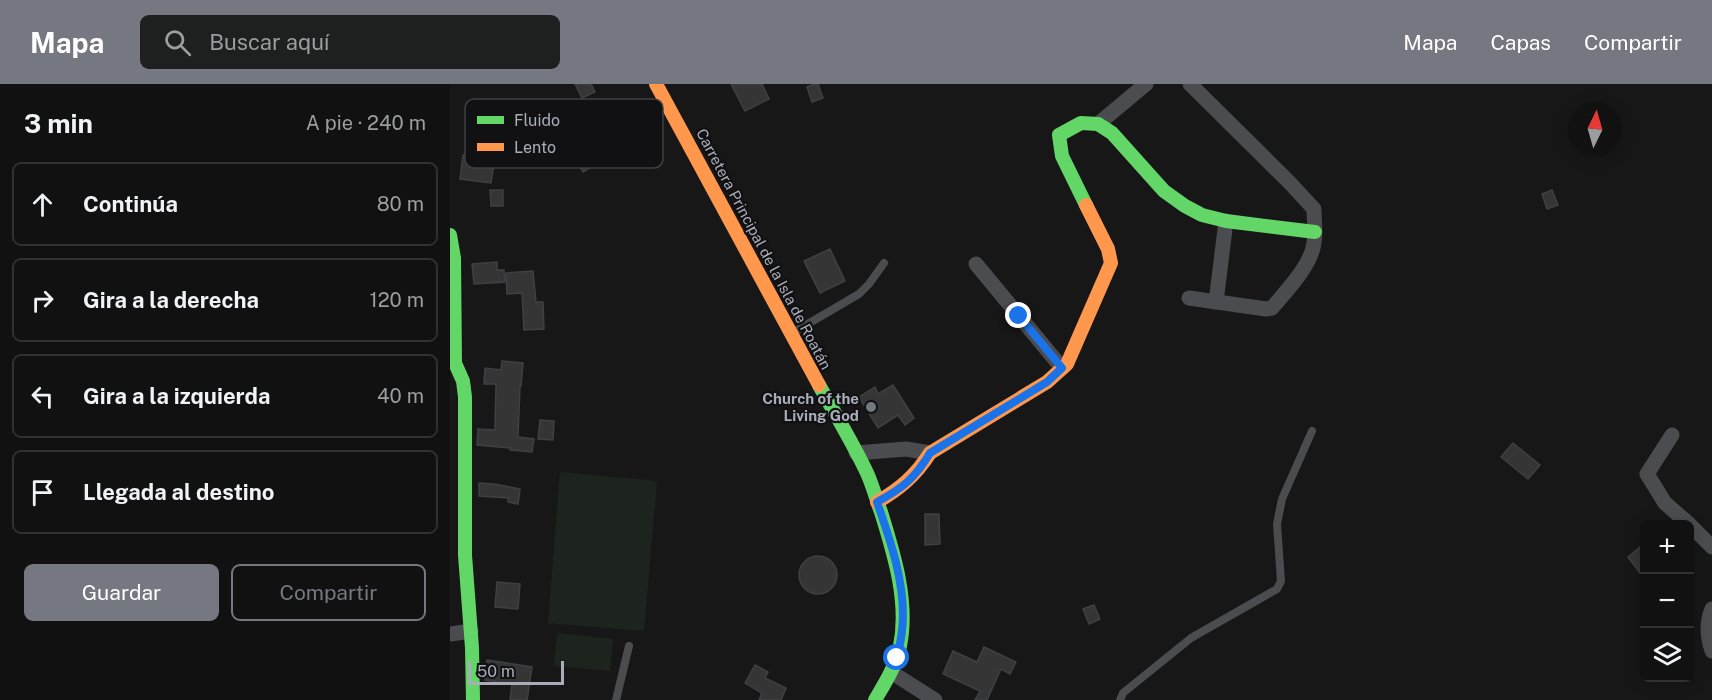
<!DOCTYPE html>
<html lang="es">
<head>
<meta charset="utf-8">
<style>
	:root { --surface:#111; --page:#1e1f1f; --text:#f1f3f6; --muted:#9c9d9f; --line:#303131; --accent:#757880 }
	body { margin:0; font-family:"Public Sans",sans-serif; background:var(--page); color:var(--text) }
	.controls { position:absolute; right:18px; bottom:18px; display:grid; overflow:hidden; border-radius:9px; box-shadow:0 3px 15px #0003 }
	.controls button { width:54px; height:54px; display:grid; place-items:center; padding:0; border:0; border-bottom:2px solid var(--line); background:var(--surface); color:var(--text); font:30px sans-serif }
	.compass { position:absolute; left:1118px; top:18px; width:54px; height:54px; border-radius:50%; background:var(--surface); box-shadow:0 3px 15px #0003; rotate:5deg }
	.scale { position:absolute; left:18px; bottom:15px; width:96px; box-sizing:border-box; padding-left:6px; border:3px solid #a8adb8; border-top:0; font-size:16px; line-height:21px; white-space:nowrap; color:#a8adb8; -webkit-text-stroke:4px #111113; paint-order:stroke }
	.stop { position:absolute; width:18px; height:18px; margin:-14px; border:4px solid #1a73e8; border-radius:50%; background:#fff }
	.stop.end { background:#1a73e8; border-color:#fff; box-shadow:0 2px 6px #0008 }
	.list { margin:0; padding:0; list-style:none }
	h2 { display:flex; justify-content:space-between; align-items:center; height:78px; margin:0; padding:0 24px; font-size:26px }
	h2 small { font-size:20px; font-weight:400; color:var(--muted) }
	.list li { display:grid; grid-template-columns:39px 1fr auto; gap:18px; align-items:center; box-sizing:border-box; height:84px; margin:0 12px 12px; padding:0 12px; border:2px solid var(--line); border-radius:9px }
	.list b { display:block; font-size:22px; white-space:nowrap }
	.list em { font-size:20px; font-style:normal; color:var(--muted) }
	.actions { display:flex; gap:12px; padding:18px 24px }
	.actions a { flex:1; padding:14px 0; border:2px solid var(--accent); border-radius:9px; text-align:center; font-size:21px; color:var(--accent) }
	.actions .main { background:var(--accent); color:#fff }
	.icon { flex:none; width:33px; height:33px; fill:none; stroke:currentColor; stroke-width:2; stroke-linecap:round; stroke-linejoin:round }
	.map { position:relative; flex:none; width:1262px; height:616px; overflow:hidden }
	header { display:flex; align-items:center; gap:36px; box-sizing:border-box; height:84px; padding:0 30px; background:var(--accent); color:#fff }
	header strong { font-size:28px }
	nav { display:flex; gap:33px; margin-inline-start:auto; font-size:21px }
	.search { width:420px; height:54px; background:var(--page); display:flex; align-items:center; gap:15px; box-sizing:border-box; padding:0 21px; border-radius:9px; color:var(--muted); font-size:22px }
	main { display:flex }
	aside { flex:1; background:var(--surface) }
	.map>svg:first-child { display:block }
	.green { fill:#1d241e }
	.building { fill:#353536; stroke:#3f4043; stroke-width:1.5 }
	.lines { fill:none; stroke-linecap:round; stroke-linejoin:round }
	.lane { stroke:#4b4c50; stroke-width:8 }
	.street { stroke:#4b4c50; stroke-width:15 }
	.fast { stroke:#63d668; stroke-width:14 }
	.slow { stroke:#ff974d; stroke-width:14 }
	.route { stroke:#1a73e8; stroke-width:8 }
	.poi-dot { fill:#757880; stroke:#111113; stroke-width:2 }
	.labels { text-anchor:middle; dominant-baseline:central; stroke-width:4.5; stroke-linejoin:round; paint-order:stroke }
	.street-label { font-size:15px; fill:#a8adb8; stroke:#111113 }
	.poi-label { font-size:15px; font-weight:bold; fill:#a8adb8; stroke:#111113; text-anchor:end }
	.key { fill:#111113; stroke:#3e4045; stroke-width:1.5 }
	.key-label { font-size:16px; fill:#a8adb8 }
</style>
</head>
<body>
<header>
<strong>Mapa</strong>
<div class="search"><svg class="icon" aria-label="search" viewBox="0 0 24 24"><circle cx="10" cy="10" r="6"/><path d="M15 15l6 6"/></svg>Buscar aquí</div>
<nav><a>Mapa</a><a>Capas</a><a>Compartir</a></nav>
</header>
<main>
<aside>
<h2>3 min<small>A pie · 240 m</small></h2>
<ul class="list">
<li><svg class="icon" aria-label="ahead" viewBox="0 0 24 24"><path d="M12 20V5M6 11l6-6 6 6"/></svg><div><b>Continúa</b></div><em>80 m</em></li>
<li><svg class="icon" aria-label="right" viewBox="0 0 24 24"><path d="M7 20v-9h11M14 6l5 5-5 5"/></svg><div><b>Gira a la derecha</b></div><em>120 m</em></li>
<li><svg class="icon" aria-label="left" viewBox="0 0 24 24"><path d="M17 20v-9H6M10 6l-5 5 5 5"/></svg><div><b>Gira a la izquierda</b></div><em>40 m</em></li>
<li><svg class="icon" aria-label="arrive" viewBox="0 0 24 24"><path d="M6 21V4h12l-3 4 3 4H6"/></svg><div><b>Llegada al destino</b></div></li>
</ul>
<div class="actions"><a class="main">Guardar</a><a>Compartir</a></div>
</aside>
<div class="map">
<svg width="1262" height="616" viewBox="0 0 1262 616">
	<rect width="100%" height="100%" fill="#171717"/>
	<!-- green -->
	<g class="green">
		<polygon points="110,388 207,397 194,547 98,539"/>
		<polygon points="107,549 163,555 160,587 104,582"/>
	</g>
	<!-- building -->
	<g class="building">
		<polygon points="125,0 141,0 145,8 132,14"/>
		<polygon points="281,0 312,0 319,15 295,27"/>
		<polygon points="364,0 368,0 373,14 362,18 357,3"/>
		<polygon points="129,58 143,82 133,88 119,64"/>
		<polygon points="28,70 45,73 41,99 10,95 13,71 28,73"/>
		<polygon points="40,106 53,106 53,122 41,122"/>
		<polygon points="1102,106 1108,121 1097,125 1092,110"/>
		<polygon points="380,165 395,197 370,209 354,177"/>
		<polygon points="47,178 47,186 54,186 55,198 24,200 22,180"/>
		<polygon points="83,187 86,218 93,218 94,245 74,246 72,209 57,210 56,189"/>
		<polygon points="52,277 73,279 71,302 70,302 68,353 84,355 82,368 60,366 60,364 27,361 28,345 45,346 46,300 34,300 35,284 51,286"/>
		<polygon points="443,301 464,334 455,341 448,331 428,344 409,313 425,303 428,310"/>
		<polygon points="90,336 104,337 103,356 88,355"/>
		<polygon points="1063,359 1090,381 1078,395 1051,373"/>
		<polygon points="29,399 44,400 70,405 68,420 58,418 58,414 29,412"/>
		<polygon points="475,430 489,430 490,460 475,461"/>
		<polygon points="1190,463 1194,469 1194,494 1178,473"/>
		<circle cx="368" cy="491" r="19"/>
		<polygon points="47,498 70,500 68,525 45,523"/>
		<polygon points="644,521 650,535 639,540 633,525"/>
		<polygon points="534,563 566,578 560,590 551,585 537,616 525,616 530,607 493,590 503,567 527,578"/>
		<polygon points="37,576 82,583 77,616 60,616 62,600 35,596"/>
		<polygon points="305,581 318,588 315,594 336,604 331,616 309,616 312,609 295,599"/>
	</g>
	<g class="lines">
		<!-- lane -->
		<g class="lane">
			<polyline points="344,248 409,210 419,200 434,179"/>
			<polyline points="166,616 179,562"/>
			<polyline points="670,616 673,609 741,554 827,505 831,497 827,440 832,415 862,347"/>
		</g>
		<!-- street -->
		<g class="street">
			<polyline points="648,40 696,0"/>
			<polyline points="526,180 612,284"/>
			<path d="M739,214L816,225L822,224C836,207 861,182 864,159C866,148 864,136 864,125L839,98L740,0"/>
			<polyline points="766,218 776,137"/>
			<polyline points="1222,351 1197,390 1215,419 1239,440"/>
			<polyline points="406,369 456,365 480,369"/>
			<polyline points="1240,441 1262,463"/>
			<path d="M1262,525C1256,539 1257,552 1262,567"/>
			<polyline points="0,550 21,547"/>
			<polyline points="441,588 485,616"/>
		</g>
		<!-- fast -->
		<g class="fast">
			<polyline points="636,121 612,72 609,51 631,39 648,40 662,49 714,107 735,122 752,131 776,137 865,148"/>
			<polyline points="0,151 4,174 5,279 13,297 15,313 15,471 22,564 23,616"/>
			<path d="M369,301C385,330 403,359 417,389C423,402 426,415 431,428C444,470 459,518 450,562C446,582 435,599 425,616"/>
		</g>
		<!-- slow -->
		<g class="slow">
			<polyline points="206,0 369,301"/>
			<path d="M427,418C450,405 466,391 480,369L597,298L617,280L661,179L658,165L636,121"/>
		</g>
	</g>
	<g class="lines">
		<!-- route -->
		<path class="route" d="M447,574C449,565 451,556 452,547C457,504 441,458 427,418C453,404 465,394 480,369L597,298L612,284L569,232"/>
	</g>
	<!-- markers -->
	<circle class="poi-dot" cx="421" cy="323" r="6"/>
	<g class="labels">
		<!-- street labels -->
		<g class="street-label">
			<text transform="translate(314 165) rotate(62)">Carretera Principal de la Isla de Roatán</text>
		</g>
		<!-- poi labels -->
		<g class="poi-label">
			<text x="409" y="314">Church of the<tspan x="409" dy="17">Living God</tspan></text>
		</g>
	</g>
	<!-- legend -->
	<rect x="15" y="15" width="198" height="69" rx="9" class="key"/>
	<rect x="27" y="32" width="27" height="8" fill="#63d668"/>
	<rect x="27" y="59" width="27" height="8" fill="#ff974d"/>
	<g class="key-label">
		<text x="64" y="42">Fluido</text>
		<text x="64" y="69">Lento</text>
	</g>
</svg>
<div class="controls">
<button>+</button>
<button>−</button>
<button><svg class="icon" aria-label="layers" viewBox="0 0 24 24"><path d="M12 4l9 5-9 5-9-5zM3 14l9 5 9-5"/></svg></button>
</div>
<svg class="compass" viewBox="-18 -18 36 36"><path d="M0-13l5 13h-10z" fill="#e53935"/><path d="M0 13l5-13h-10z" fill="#9c9d9f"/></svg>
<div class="scale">50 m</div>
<div class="stop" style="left:447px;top:574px"></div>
<div class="stop end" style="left:569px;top:232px"></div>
</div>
</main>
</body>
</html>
